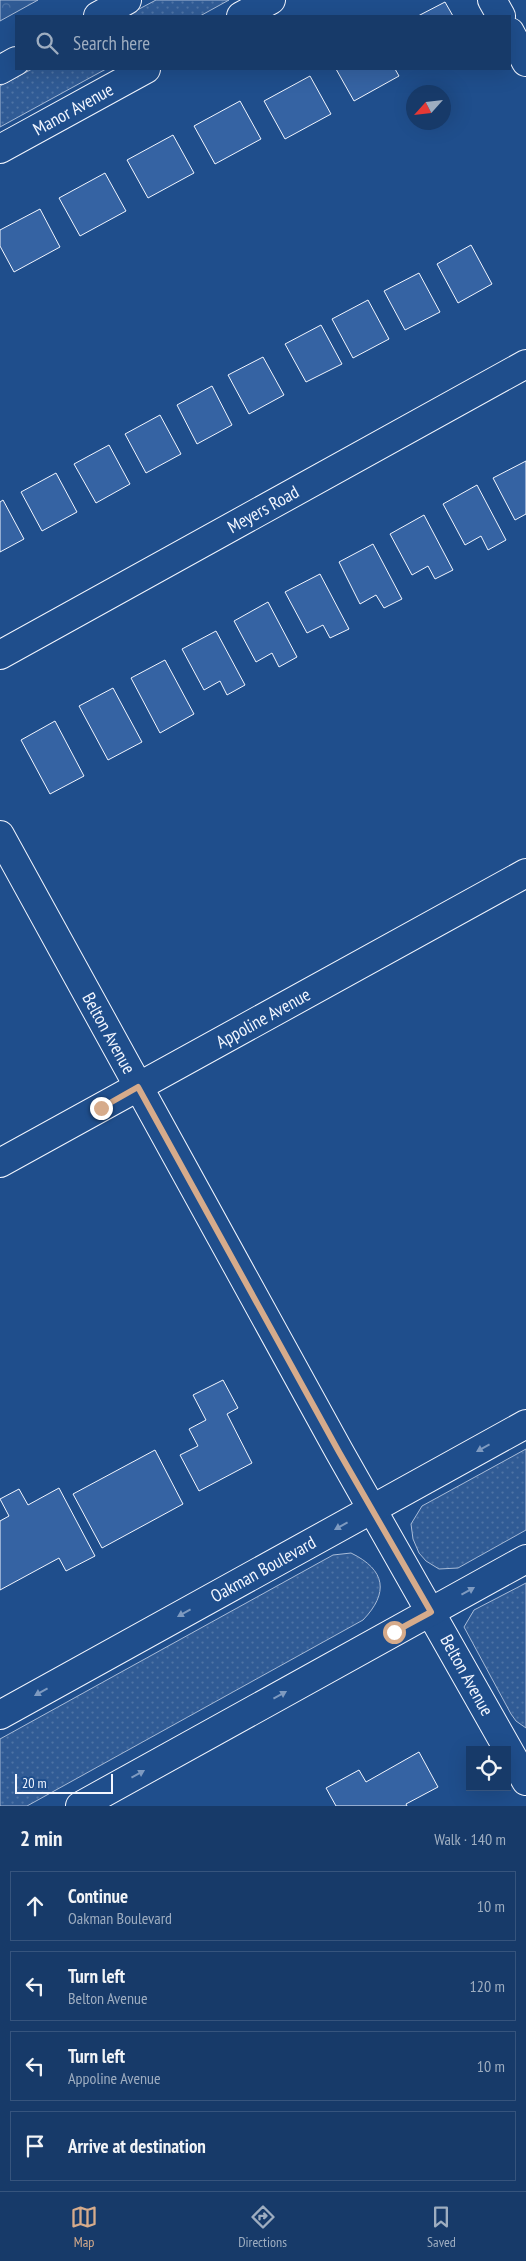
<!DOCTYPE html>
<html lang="en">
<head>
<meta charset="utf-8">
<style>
	:root { --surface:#173a69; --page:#20416f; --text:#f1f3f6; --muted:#9eadc0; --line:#36547d; --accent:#d6ab8b }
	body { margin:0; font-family:"PT Sans Narrow",sans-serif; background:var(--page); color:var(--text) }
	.controls { position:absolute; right:15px; bottom:15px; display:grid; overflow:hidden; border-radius:0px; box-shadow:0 5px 20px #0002 }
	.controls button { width:45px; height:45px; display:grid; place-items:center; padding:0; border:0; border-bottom:1px solid var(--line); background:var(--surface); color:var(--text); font:25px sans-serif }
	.compass { position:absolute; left:406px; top:85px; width:45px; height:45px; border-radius:50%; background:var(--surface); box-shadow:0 5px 20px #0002; rotate:243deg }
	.scale { position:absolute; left:15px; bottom:12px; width:98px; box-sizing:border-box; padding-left:5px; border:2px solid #f2f6ff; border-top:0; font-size:14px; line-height:18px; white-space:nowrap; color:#f2f6ff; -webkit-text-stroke:4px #1f4e8c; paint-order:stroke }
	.stop { position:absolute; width:15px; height:15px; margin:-11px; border:4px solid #d6ab8b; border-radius:50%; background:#fff }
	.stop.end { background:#d6ab8b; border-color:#fff; box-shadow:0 1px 5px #0008 }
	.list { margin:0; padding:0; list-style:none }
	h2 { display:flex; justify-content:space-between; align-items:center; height:65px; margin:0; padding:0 20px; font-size:21px }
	h2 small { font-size:16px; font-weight:400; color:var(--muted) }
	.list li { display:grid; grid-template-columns:32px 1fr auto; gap:15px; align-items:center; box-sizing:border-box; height:70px; margin:0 10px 10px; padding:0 10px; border:1px solid var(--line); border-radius:0px }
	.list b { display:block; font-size:19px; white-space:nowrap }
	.list p { margin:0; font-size:16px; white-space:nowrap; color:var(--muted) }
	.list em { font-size:16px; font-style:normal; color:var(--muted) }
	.icon { flex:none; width:28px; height:28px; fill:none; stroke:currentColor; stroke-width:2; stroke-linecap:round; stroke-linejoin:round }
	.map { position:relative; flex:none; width:526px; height:1806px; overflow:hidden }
	.search { position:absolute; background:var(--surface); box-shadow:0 5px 20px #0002; left:15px; right:15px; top:15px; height:55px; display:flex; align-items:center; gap:12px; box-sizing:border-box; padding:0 18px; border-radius:0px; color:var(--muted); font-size:19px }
	.sheet { height:385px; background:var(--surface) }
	nav { display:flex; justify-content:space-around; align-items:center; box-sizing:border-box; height:70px; border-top:1px solid var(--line); background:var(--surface); font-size:14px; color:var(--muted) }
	nav a { display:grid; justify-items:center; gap:2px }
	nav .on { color:var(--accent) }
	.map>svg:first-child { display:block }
	.grass { fill:url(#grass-dots); stroke:#a8bbd7 }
	.forest { fill:url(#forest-crowns); stroke:#a8bbd7 }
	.building { fill:#3563a3; stroke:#f2f6ff }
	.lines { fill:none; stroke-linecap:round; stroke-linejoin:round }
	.street-casing { stroke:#f2f6ff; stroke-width:30 }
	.secondary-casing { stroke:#f2f6ff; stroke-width:30 }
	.street { stroke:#1f4e8c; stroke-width:28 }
	.secondary { stroke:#1f4e8c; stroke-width:28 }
	.oneway { fill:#7e9ac0 }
	.route { stroke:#d6ab8b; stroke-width:6 }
	.labels { text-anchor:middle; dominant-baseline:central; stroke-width:4; stroke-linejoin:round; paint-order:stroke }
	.street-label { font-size:18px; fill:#f2f6ff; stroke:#1f4e8c }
</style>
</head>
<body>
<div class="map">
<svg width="526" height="1806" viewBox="0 0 526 1806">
	<defs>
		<pattern id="grass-dots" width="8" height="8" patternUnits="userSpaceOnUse" patternTransform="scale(1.25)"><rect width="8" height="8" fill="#305b95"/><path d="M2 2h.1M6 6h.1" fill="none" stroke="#4e73a5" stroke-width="1.8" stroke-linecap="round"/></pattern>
		<pattern id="forest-crowns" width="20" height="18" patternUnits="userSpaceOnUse" patternTransform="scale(1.25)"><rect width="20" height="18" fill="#305b95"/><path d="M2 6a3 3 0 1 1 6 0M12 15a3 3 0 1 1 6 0" fill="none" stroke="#4e73a5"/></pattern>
	</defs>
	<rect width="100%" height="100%" fill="#1f4e8c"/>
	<!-- grass -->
	<g class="grass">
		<polygon points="156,0 229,0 200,16 126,16"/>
		<polygon points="32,69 106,69 0,127 0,86"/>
		<polygon points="526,1449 526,1530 458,1568 439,1569 426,1561 419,1553 413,1539 411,1524 422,1506"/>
		<path d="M351,1553C386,1570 389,1593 363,1620L27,1806H0V1739L333,1555Z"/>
		<polygon points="526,1583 526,1728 516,1721 511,1714 464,1627 474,1610"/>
	</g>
	<!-- forest -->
	<polygon class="forest" points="0,0 38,0 0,21"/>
	<!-- building -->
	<g class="building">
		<polygon points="445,2 453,16 418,16"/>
		<polygon points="336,69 395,69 399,76 354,101"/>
		<polygon points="310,76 331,114 285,139 264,101"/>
		<polygon points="240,101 261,139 215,164 194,126"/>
		<polygon points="173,135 194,173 148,198 127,160"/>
		<polygon points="105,173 126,211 80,236 59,198"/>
		<polygon points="40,209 60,247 14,272 0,246 0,230"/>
		<polygon points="471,245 492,284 458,303 437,264"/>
		<polygon points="419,273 440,312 405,330 384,291"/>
		<polygon points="368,300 389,339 353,358 332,319"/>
		<polygon points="321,325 342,364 306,382 285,344"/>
		<polygon points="263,357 284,395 249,414 228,375"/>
		<polygon points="212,386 232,425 197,444 177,405"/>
		<polygon points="160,415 181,454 146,473 125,434"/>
		<polygon points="109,445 130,484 96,503 74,464"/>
		<polygon points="526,461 526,514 515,520 493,478"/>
		<polygon points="56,473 77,512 42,531 21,492"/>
		<polygon points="477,485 506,540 488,550 481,536 465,545 443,504"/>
		<polygon points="3,500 24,539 0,552 0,502"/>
		<polygon points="424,515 453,570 435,579 428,566 412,575 390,534"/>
		<polygon points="373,544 402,599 384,608 376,595 360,604 339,562"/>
		<polygon points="320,574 349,629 330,638 323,625 307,633 285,592"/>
		<polygon points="268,602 297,657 279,667 272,653 256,662 234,621"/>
		<polygon points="216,631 245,685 227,695 220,681 204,690 182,649"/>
		<polygon points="165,660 194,714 160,733 131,678"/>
		<polygon points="113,688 142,742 108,760 79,706"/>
		<polygon points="55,721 84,776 50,794 21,740"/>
		<polygon points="223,1380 238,1408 227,1414 252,1463 199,1491 180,1455 198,1446 189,1429 206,1420 193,1395"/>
		<polygon points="155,1450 183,1504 102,1548 73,1494"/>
		<polygon points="59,1488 95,1556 66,1571 59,1558 0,1590 0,1521 9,1516 0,1499 19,1489 28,1505"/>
		<polygon points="419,1752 438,1787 406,1804 407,1806 336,1806 326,1788 359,1770 366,1782"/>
	</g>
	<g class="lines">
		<!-- street casing -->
		<g class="street-casing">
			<g id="street">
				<polyline points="492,0 501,16"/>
				<polyline points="98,16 127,0"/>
				<polyline points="241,16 271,0"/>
				<polyline points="510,32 526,62"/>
				<polyline points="0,70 16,61"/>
				<polyline points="0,149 146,69"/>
				<polyline points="0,655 526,364"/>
				<polyline points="0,835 339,1451 526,1781"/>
				<polyline points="0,1163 526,873"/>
			</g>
		</g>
		<!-- secondary casing -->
		<g class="secondary-casing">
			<g id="secondary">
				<polyline points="0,1715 526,1424"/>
				<polyline points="80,1806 526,1559"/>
			</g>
		</g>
		<!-- street -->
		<use href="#street" class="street"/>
		<!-- secondary -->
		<use href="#secondary" class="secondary"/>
	</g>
	<!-- one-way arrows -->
	<defs><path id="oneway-solid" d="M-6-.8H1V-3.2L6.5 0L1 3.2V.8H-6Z" transform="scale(1.25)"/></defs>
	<g class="oneway">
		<use href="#oneway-solid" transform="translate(483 1448) rotate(151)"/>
		<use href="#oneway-solid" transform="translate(341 1526) rotate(151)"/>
		<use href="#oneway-solid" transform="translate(468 1591) rotate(-29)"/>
		<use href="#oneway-solid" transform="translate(184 1613) rotate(151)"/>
		<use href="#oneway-solid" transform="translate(41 1692) rotate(151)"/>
		<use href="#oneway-solid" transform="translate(280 1695) rotate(-29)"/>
		<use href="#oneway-solid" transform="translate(138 1774) rotate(-29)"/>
	</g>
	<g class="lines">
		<!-- route -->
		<polyline class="route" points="101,1108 138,1087 339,1452 431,1612 394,1632"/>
	</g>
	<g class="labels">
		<!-- street labels -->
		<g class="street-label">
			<text transform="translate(73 109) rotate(-29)">Manor Avenue</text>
			<text transform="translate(263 509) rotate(-29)">Meyers Road</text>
			<text transform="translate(263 1018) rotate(-29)">Appoline Avenue</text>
			<text transform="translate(109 1033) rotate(61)">Belton Avenue</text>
			<text transform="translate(263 1569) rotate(-29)">Oakman Boulevard</text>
			<text transform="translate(467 1675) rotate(61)">Belton Avenue</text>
		</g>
	</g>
</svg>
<div class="controls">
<button><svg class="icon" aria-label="locate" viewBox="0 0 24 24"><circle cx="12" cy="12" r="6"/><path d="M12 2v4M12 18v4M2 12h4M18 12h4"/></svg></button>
</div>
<svg class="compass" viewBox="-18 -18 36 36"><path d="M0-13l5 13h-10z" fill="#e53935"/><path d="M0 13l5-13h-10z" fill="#9eadc0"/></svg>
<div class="scale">20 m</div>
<div class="stop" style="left:394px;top:1632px"></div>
<div class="stop end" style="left:101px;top:1108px"></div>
<div class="search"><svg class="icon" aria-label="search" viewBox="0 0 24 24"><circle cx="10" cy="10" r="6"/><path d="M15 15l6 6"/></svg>Search here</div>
</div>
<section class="sheet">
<h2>2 min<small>Walk · 140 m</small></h2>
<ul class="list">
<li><svg class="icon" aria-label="ahead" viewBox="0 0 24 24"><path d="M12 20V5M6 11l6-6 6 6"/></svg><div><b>Continue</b><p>Oakman Boulevard</p></div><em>10 m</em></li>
<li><svg class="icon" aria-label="left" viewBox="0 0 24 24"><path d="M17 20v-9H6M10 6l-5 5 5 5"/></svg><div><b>Turn left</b><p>Belton Avenue</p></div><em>120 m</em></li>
<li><svg class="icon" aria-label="left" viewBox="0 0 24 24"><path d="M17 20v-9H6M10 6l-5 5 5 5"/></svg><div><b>Turn left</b><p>Appoline Avenue</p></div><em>10 m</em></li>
<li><svg class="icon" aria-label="arrive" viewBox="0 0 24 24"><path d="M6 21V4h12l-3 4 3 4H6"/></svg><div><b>Arrive at destination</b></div></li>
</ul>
</section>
<nav>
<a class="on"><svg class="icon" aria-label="map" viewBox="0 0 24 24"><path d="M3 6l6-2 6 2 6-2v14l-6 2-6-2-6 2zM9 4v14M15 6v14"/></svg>Map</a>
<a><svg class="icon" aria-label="directions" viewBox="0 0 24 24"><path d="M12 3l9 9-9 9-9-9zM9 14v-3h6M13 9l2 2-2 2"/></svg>Directions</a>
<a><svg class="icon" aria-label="saved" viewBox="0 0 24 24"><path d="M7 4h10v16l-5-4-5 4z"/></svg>Saved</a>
</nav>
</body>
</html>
